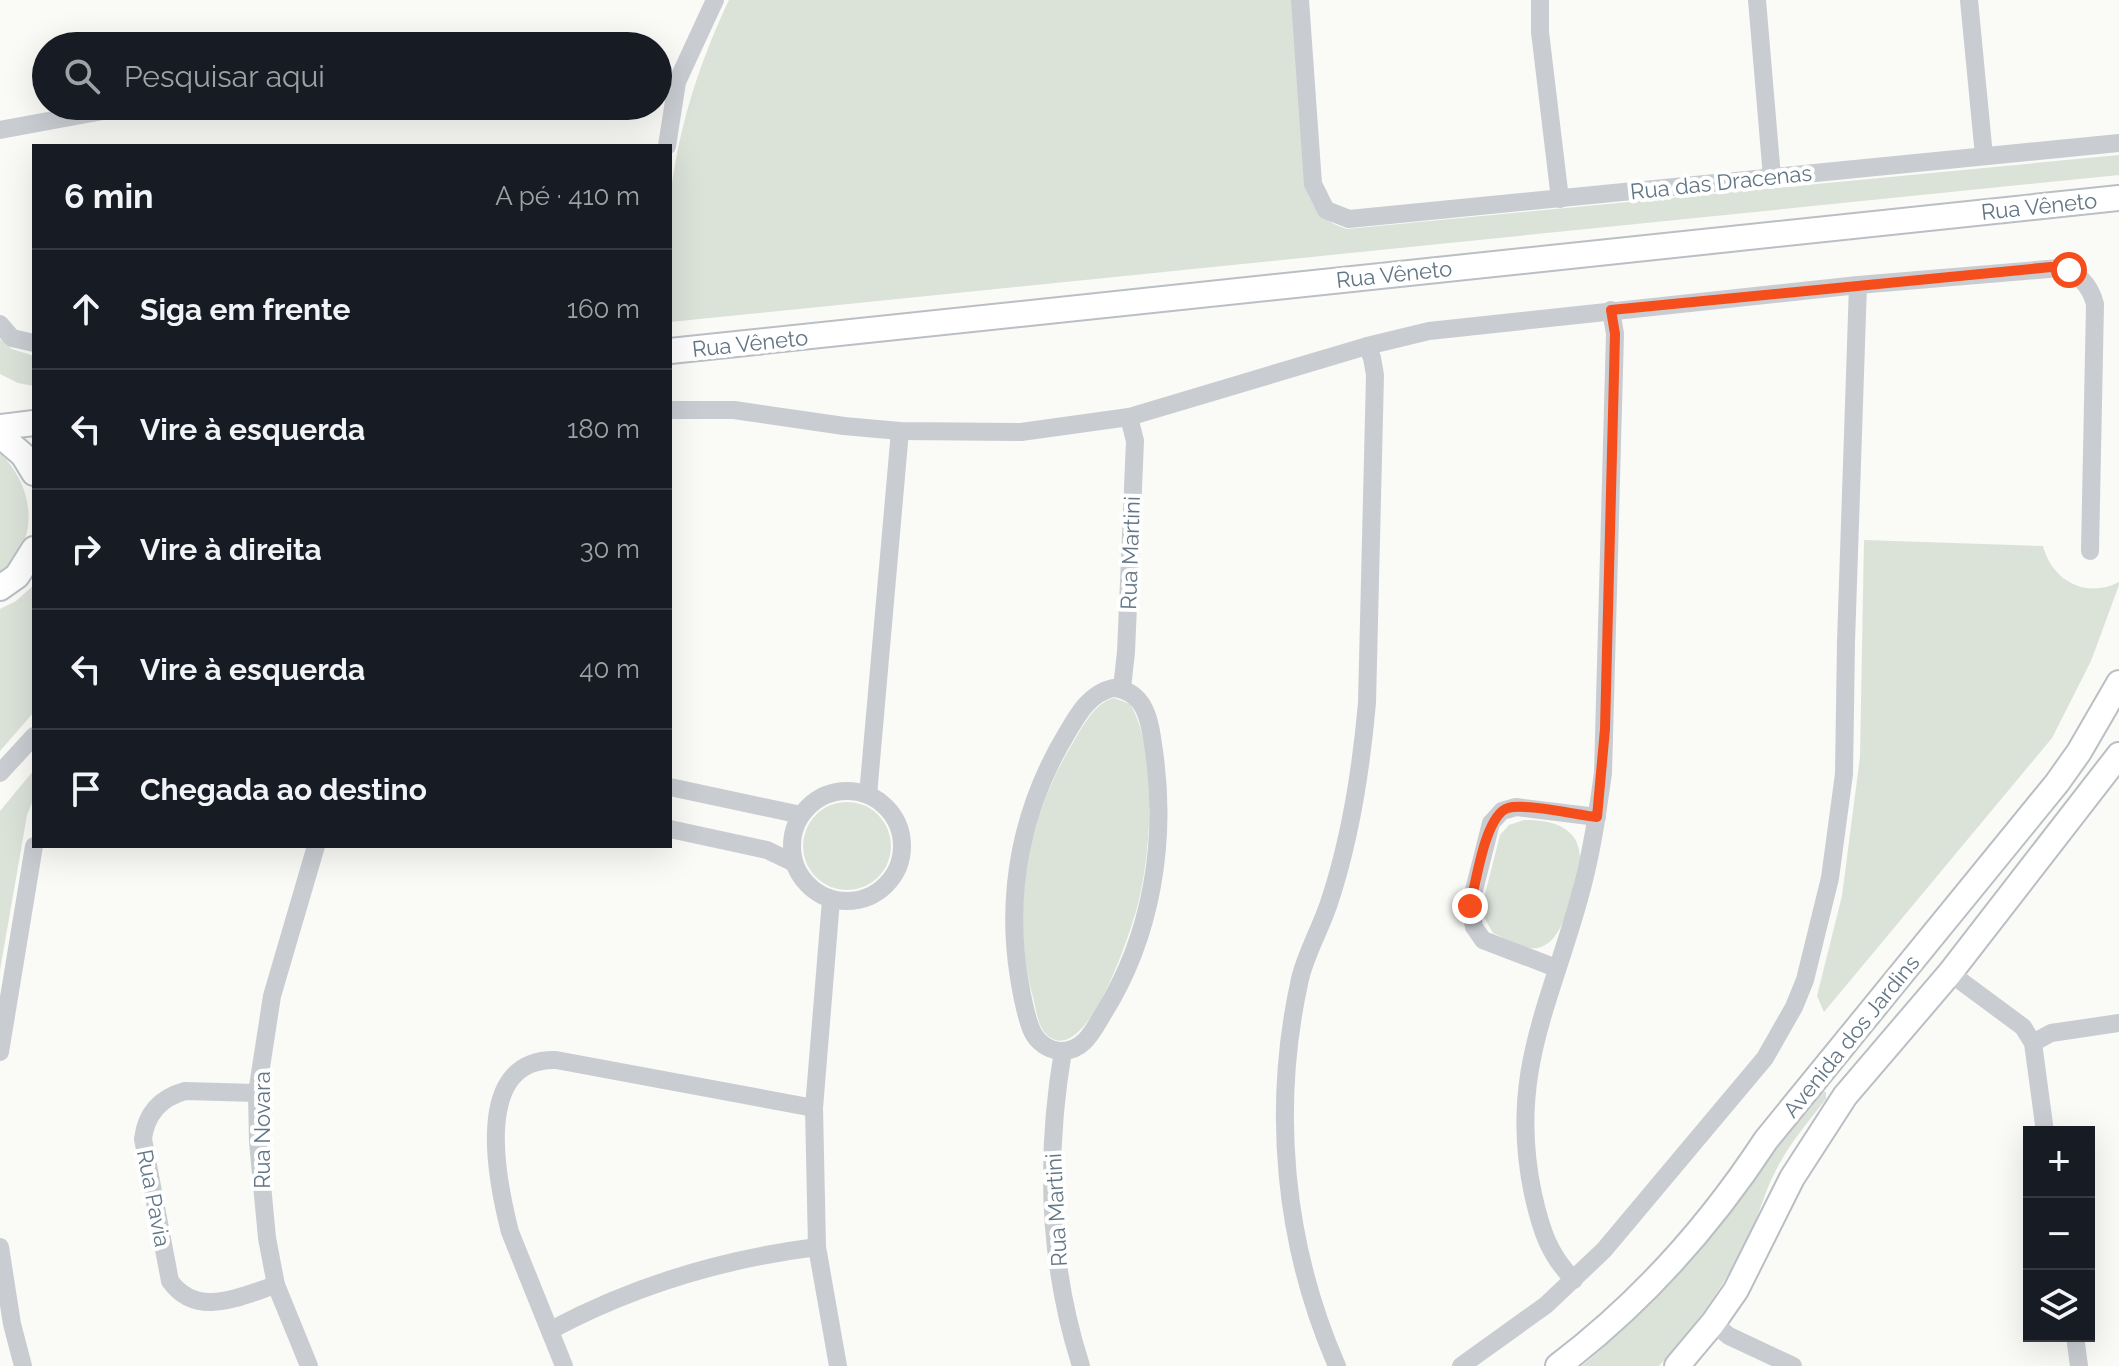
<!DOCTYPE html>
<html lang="pt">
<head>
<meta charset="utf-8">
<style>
	:root { --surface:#171b24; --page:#20242c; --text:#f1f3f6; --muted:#9ea1a6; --line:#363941 }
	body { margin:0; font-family:Raleway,sans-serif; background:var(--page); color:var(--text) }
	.controls { position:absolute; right:24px; bottom:24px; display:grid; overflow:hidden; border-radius:0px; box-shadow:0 8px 32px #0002 }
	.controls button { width:72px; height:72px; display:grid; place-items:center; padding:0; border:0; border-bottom:2px solid var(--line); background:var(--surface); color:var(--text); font:40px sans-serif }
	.stop { position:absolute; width:24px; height:24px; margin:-18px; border:6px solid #f54d1c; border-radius:50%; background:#fff }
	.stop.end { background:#f54d1c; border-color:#fff; box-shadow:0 2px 8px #0008 }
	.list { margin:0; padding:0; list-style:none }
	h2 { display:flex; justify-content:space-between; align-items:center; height:104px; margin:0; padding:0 32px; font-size:34px }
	h2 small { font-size:26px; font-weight:400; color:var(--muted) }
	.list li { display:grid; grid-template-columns:52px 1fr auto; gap:24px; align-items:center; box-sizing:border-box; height:120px; padding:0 32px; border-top:2px solid var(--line) }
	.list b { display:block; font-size:30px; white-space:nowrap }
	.list em { font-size:26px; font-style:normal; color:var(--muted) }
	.icon { flex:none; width:44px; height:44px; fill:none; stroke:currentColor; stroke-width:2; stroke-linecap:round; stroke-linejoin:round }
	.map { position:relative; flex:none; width:2119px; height:1366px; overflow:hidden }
	.search { position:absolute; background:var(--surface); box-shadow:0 8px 32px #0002; left:32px; top:32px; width:640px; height:88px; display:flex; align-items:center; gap:20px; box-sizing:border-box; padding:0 28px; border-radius:44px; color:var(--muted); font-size:30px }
	.panel { position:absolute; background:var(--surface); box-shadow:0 8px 32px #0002; left:32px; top:144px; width:640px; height:704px; border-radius:0px }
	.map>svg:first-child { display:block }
	.green { fill:#dbe2d8 }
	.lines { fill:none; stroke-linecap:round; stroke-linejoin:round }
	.secondary-casing { stroke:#b9bfc4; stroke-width:28 }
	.street { stroke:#c9cdd1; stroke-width:18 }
	.secondary { stroke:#fff; stroke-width:24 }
	.route { stroke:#f54d1c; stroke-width:10 }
	.labels { text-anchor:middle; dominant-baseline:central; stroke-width:8; stroke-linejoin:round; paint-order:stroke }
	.street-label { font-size:22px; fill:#627685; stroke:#fff }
</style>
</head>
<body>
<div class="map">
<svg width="2119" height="1366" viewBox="0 0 2119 1366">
	<rect width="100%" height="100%" fill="#fafaf7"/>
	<!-- green -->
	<g class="green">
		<path d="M729,0H1295L1308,193C1316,213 1327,223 1347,229L2119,155V175L670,322C670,282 666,239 670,199C678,129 699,63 729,0Z"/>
		<polygon points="0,339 12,349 34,356 34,386 18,383 0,374"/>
		<path d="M0,453C34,486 42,541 0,572Z"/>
		<path d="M1864,540L2043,546C2052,581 2086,599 2119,582V585L2091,661L2052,738L1824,1012L1817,996L1842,896L1860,757Z"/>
		<polygon points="34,585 34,712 0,751 0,609 16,601"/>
		<path d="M1114,698L1130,704C1158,750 1151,849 1139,900C1133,926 1088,1068 1048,1036C1038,1028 1036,1010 1033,997C1010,915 1027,819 1071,746C1081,730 1093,703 1114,698Z"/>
		<polygon points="34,770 34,798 27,815 0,970 0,811"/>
		<circle cx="847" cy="846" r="44"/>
		<path d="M1524,820C1551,820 1579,826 1580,858C1572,885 1567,954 1528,948C1516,945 1504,938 1493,933L1484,917L1483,902L1500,835L1509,825Z"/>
		<path d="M1822,1091L1826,1092V1099C1808,1122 1789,1144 1776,1170C1764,1192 1759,1217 1748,1239C1725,1285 1694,1328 1659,1366H1582L1620,1332L1686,1265Z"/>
	</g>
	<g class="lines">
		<!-- secondary casing -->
		<g class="secondary-casing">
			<g id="secondary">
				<polyline points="670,351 2119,198"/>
				<polyline points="0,427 34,423"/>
				<polyline points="0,435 23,455 34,473"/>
				<polyline points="0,588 17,576 34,549"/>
				<path d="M1558,1366C1641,1303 1709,1227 1766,1140L2057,783L2079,752L2119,683"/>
				<polyline points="1677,1366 1713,1323 1736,1290 1792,1178 1845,1096 1950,973 2119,755"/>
			</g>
		</g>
		<!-- street -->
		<g class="street">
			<polyline points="1300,0 1313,184 1326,210 1349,219 2119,143"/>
			<polyline points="1540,0 1540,32 1560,199"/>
			<polyline points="1757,0 1772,177"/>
			<polyline points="1969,0 1984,156"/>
			<polyline points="0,130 130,106"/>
			<polyline points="667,146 677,82 715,0"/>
			<polyline points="0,324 12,338 34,343"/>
			<path d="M670,410H734L844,426L900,431L1021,432L1129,417L1367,346L1429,331L1858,285L2060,268C2079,273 2090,285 2095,304L2090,551"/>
			<path d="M1113,688C1147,691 1150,723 1154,751C1167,841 1152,936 1103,1014C1093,1031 1083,1052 1060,1051C1048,1050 1037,1042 1032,1031C1025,1015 1022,995 1019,978C1005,892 1022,807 1067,733C1078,714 1090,693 1113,688Z"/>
			<polyline points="1122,688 1126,652 1135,441 1129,417"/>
			<polyline points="0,773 34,736"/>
			<polyline points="670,787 801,815"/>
			<circle cx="847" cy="846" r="55"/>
			<polyline points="868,795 900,431"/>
			<polyline points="670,829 767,850 794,863"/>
			<polyline points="831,900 814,1108 817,1247 838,1366"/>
			<polyline points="1556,968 1483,940 1474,927 1470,906 1491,823 1502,811 1516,807 1597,817"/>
			<polyline points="1950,973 2023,1027 2033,1043 2045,1132"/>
			<polyline points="2033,1043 2051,1033 2119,1023"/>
			<path d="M1063,1051C1045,1157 1048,1263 1081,1366"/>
			<polyline points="0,1052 34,846"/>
			<path d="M257,1093L185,1091C160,1098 146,1114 143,1139L170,1281C197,1319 240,1296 276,1285"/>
			<polyline points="0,1247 12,1324 23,1366"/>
			<path d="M1574,1280C1549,1255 1541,1230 1533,1194C1508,1077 1549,1007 1579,899C1591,857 1597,816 1603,773L1615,334L1611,310"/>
			<polyline points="1713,1323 1729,1336 1793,1366"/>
			<path d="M551,1330C635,1285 722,1259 817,1247"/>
			<polyline points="2075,1336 2079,1366"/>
			<polyline points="309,1366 276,1285 267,1238 258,1142 257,1093 272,996 316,846"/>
			<path d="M564,1366L510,1232C497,1181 471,1058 556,1060L814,1108"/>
			<path d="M1337,1366C1284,1245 1271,1109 1300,979C1306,953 1322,926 1330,900C1351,836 1361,771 1367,703L1375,375L1372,358L1367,346"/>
			<polyline points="1461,1366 1546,1305 1604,1250 1765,1058 1794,1007 1805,980 1830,878 1844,774 1846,642 1858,285"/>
		</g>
		<!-- secondary -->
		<use href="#secondary" class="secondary"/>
	</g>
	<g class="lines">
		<!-- route -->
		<path class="route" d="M1470,906C1476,883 1485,815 1508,808C1526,803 1577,815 1597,817L1605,729L1615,334L1611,310L2051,267L2069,270"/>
	</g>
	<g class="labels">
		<!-- street labels -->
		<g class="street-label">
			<text transform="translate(1721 182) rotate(-6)">Rua das Dracenas</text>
			<text transform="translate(2039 206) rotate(-6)">Rua Vêneto</text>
			<text transform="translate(1394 274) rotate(-6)">Rua Vêneto</text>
			<text transform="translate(750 343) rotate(-6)">Rua Vêneto</text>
			<text transform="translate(1130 553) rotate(-88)">Rua Martini</text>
			<text transform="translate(1851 1036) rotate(-51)">Avenida dos Jardins</text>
			<text transform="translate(262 1130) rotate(-90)">Rua Novara</text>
			<text transform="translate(154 1198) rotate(79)">Rua Pavia</text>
			<text transform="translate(1056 1210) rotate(-93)">Rua Martini</text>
		</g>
	</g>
</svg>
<div class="controls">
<button>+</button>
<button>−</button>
<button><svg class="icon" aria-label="layers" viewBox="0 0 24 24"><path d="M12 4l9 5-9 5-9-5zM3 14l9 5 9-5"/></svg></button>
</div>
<div class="stop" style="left:2069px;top:270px"></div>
<div class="stop end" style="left:1470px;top:906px"></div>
<div class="search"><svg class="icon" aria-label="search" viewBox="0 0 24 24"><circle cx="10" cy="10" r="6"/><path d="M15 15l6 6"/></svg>Pesquisar aqui</div>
<section class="panel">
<h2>6 min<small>A pé · 410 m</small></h2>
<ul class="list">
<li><svg class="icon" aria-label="ahead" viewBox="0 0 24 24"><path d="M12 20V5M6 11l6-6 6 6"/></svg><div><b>Siga em frente</b></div><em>160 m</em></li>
<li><svg class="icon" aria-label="left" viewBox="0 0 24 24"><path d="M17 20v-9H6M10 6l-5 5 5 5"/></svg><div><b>Vire à esquerda</b></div><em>180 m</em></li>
<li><svg class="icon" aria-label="right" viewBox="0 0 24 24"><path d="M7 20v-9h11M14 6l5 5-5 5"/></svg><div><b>Vire à direita</b></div><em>30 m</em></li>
<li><svg class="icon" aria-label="left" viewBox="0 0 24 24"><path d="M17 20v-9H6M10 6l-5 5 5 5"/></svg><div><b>Vire à esquerda</b></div><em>40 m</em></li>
<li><svg class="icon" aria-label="arrive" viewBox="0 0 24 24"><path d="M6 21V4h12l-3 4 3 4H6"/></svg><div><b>Chegada ao destino</b></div></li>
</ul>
</section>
</div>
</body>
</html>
